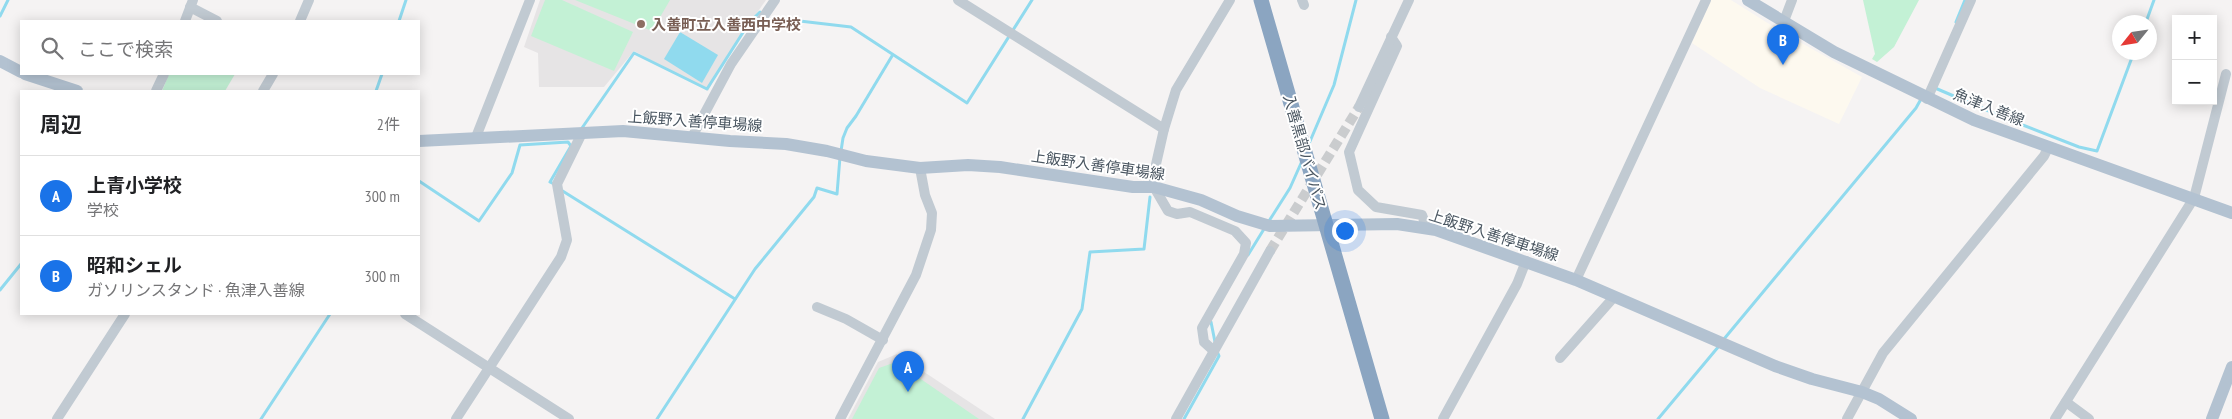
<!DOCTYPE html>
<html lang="ja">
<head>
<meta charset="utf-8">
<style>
	:root { --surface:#fff; --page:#f2f2f2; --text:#202124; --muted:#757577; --line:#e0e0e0; --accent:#1a73e8 }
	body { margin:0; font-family:"PT Sans Narrow","Noto Sans JP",sans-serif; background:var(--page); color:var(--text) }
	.controls { position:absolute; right:15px; top:15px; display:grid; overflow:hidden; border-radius:0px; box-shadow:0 2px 12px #0003 }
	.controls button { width:45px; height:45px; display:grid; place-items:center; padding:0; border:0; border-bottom:1px solid var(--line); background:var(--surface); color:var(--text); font:25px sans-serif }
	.compass { position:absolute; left:2112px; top:15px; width:45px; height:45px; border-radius:50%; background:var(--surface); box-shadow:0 2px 12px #0003; rotate:240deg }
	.you { position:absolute; left:1344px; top:230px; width:18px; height:18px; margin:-12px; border:4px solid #fff; border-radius:50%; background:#1a73e8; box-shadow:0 0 0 8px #1a73e833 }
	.badge { display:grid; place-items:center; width:32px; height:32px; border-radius:50%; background:var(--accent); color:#fff; font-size:16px; font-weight:700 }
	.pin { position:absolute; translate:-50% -41px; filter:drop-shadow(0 1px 2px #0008) }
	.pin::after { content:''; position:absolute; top:26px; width:18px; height:15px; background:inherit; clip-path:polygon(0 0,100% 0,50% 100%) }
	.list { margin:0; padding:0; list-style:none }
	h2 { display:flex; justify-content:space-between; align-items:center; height:65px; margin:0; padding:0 20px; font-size:21px }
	h2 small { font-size:16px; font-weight:400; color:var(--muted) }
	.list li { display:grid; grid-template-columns:32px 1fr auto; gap:15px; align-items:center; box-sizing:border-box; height:80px; padding:0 20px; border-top:1px solid var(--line) }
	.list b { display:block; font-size:19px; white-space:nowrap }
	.list p { margin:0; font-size:16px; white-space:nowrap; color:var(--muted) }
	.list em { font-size:16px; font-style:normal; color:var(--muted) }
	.icon { flex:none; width:28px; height:28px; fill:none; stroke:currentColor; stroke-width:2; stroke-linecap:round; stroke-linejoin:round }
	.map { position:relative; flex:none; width:2232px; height:419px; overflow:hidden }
	.search { position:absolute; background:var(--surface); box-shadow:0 2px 12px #0003; left:20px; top:20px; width:400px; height:55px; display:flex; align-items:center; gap:12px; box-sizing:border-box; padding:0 18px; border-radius:0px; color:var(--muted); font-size:19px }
	.panel { position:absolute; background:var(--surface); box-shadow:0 2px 12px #0003; left:20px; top:90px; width:400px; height:225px; border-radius:0px }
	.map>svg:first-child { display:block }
	.commercial { fill:#fdf9ef }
	.education { fill:#e6e4e5 }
	.green { fill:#c3f1d5 }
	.water { fill:#90daee }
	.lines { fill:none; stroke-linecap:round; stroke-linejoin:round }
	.stream { stroke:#90daee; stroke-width:3 }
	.minor-tunnel { stroke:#caccce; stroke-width:10; stroke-dasharray:10 5; stroke-linecap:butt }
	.minor { stroke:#c1cad2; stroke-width:10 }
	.major { stroke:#b3c2d1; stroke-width:12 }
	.highway { stroke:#8ba5c1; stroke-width:15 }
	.education-dot { fill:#8d6e63; stroke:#fff; stroke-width:2 }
	.labels { text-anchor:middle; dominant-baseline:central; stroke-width:4; stroke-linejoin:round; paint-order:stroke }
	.education-label { font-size:15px; font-weight:bold; fill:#785e54; stroke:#fff; text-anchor:start }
	.street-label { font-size:15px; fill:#4a5661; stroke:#fff }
</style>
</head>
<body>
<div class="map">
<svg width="2232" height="419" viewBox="0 0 2232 419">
	<rect width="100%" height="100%" fill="#f5f3f3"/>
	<!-- commercial -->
	<polygon class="commercial" points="1711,0 1731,0 1782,32 1862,77 1839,124 1760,88 1692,43"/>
	<!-- education -->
	<g class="education">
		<polygon points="540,0 766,0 727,56 708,91 634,51 604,87 539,87 538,53 524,47"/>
		<polygon points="897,354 995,419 848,419 878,362"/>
	</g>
	<!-- green -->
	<g class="green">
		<polygon points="545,0 562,0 633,32 614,71 531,36"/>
		<polygon points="575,0 670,0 652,31"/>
		<polygon points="1863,0 1919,0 1894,47 1877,62 1872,59 1875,54"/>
		<polygon points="169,74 235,74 225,91 162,91"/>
		<polygon points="896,362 979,419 852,419 879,368"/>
	</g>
	<!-- water -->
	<polygon class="water" points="680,32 718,55 702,83 664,59"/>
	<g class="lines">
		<!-- stream -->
		<g class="stream">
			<polyline points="0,16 8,0"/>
			<polyline points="774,18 851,27 967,103 1032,0"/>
			<polyline points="399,21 406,0"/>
			<polyline points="1956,22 1965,0"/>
			<polyline points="2146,22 2154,0"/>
			<polyline points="1935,88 2010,120 2079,147 2097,151 2134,52"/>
			<polyline points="376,91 382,74"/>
			<polyline points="582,128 634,53 707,89 749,23 760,12"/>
			<polyline points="1308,146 1334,85 1356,0"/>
			<polyline points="841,151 843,138 847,128 856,116 892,56"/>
			<polyline points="419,181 479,221 512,173 520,145 568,142 571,146 550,182 554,184"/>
			<polyline points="561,190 735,299"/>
			<polyline points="1269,221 1290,188 1302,161"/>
			<polyline points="1248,255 1264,229"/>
			<polyline points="0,290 21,264"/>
			<polyline points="1211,322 1215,342"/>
			<polyline points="1724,339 1916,108 1921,99"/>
			<polyline points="261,419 330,314"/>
			<polyline points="657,419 755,269 814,197 817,188 837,194 840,157"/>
			<polyline points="1023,419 1082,309 1090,252 1144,249 1150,197"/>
			<polyline points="1184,419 1219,356 1217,351"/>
			<polyline points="1658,419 1719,346"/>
		</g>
		<!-- minor-tunnel -->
		<polyline class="minor-tunnel" points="1270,251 1359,107"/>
		<!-- minor -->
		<g class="minor">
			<polyline points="958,0 1164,129"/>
			<polyline points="1302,0 1304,5"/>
			<polyline points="190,7 217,21"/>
			<polyline points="185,21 193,0"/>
			<polyline points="300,21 309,0"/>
			<polyline points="1784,21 1792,0"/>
			<polyline points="1391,37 1397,46 1349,152 1358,190 1376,207 1422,215 1427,229"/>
			<polyline points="156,91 164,74"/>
			<polyline points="263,91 273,74"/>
			<polyline points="1927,99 1971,0"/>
			<polyline points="1359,107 1409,0"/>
			<polyline points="476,137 530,0"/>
			<polyline points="692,137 731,64 775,0"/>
			<polyline points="1576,280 1706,0"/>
			<polyline points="817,307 846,319 883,340"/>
			<polyline points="405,314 569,419"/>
			<polyline points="1214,351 1204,342 1202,328 1244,254 1246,243 1235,231 1190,212 1177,214 1168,211 1154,187 1154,173 1164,129 1176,90 1230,0"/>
			<polyline points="1560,358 1614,297"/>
			<polyline points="2066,402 2089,419"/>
			<polyline points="57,419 125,314"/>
			<polyline points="456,419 561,257 567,240 557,184 582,133"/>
			<polyline points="840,419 916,275 931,230 932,213 925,195 920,168"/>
			<polyline points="1176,419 1270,251"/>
			<polyline points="1443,419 1517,284 1526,261"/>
			<polyline points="1847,419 1883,353 2044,156 2048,148"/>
			<polyline points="2055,419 2194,198 2226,74"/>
		</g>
		<!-- major -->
		<g class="major">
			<polyline points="1748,0 1834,52 1974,120 2232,213"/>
			<polyline points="0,61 21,72"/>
			<polyline points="25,74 77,91"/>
			<polyline points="419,141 623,131 730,141 786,144 827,151 866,161 920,168 968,165 1000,167 1133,187 1154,187 1201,200 1237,216 1270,226 1397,224 1436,230 1576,280 1775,366 1812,379 1862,392 1879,399 1911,419"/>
			<polyline points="2212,419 2232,367"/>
		</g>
		<!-- highway -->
		<polyline class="highway" points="1261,0 1382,419"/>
	</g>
	<!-- markers -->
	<circle class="education-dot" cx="641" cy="24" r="5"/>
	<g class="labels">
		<!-- education labels -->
		<g class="education-label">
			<text x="651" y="24">入善町立入善西中学校</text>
		</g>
		<!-- street labels -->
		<g class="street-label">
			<text transform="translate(1989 107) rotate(22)">魚津入善線</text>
			<text transform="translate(695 121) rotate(4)">上飯野入善停車場線</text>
			<text transform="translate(1305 152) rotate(74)">入善黒部バイパス</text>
			<text transform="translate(1098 165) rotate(8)">上飯野入善停車場線</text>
			<text transform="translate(1494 235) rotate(18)">上飯野入善停車場線</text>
		</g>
	</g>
</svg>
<div class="controls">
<button>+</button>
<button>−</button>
</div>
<svg class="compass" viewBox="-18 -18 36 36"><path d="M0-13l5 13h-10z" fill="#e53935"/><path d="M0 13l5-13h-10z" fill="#757577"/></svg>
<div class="you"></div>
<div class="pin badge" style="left:908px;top:392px">A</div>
<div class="pin badge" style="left:1783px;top:65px">B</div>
<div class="search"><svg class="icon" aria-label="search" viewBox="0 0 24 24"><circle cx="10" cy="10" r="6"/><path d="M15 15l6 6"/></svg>ここで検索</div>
<section class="panel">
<h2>周辺<small>2件</small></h2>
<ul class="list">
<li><span class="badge">A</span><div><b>上青小学校</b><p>学校</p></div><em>300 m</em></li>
<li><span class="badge">B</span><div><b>昭和シェル</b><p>ガソリンスタンド · 魚津入善線</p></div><em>300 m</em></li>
</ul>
</section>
</div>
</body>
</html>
